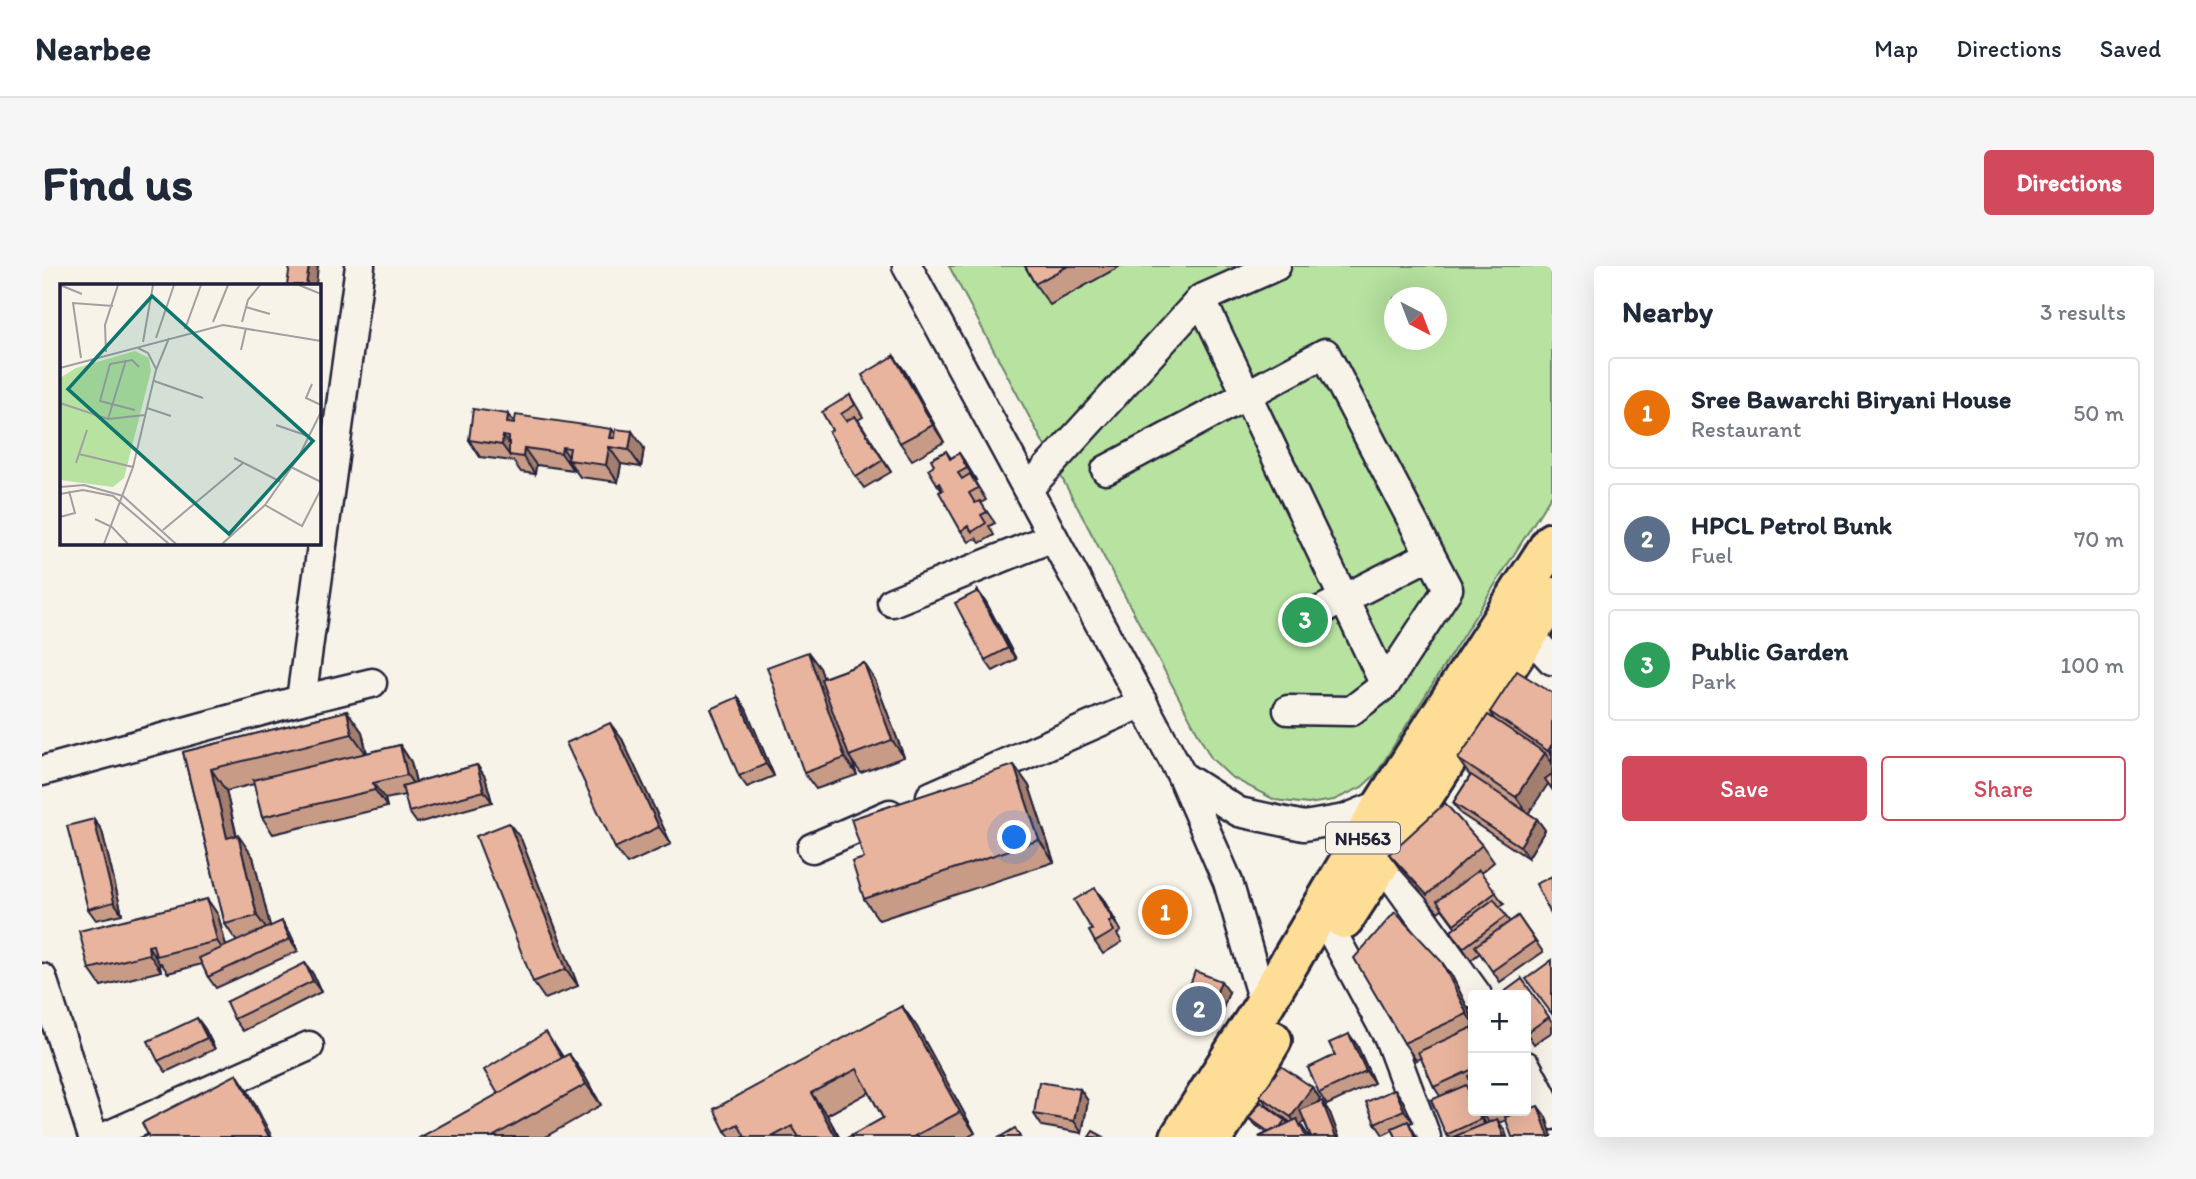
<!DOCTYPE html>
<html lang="en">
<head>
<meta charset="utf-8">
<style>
	:root { --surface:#fff; --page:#f6f6f7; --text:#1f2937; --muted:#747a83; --line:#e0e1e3; --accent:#d1495b }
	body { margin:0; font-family:Itim,sans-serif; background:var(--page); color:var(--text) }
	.controls { position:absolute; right:21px; bottom:21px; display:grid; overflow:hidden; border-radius:7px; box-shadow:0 7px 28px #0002 }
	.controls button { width:63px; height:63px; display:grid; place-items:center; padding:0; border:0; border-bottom:2px solid var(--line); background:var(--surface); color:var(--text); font:35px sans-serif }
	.compass { position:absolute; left:1342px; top:21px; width:63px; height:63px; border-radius:50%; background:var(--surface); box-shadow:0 7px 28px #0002; rotate:138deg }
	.you { position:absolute; left:973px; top:572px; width:24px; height:24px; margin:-18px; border:5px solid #fff; border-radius:50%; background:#1a73e8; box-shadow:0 0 0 10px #1a73e833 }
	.badge { display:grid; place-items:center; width:46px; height:46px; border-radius:50%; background:var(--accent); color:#fff; font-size:23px; font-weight:700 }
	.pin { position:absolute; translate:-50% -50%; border:4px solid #fff; box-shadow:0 2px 7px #0006 }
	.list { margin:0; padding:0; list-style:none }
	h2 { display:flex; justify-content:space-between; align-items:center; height:91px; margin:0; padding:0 28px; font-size:30px }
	h2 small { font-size:23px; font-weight:400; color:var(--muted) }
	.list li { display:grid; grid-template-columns:46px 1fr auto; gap:21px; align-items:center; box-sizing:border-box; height:112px; margin:0 14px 14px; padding:0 14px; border:2px solid var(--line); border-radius:7px }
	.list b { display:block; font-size:26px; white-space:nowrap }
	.list p { margin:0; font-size:23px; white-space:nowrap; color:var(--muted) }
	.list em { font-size:23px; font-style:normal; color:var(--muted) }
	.actions { display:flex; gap:14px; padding:21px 28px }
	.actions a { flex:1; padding:16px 0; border:2px solid var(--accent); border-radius:7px; text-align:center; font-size:24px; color:var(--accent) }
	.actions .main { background:var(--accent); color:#fff }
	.map { position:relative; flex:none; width:1510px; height:871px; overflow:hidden; border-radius:7px }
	header { display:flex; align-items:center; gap:42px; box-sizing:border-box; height:98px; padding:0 35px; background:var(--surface); border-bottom:2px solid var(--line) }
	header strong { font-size:33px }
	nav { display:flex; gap:38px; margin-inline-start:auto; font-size:24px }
	.intro { display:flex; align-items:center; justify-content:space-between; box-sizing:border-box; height:168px; padding:0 42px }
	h1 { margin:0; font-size:49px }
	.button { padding:18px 32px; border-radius:7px; background:var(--accent); color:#fff; font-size:24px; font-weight:700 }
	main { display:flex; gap:42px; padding:0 42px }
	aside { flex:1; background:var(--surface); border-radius:7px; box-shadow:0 7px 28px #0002 }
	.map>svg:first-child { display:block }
	.green { fill:#b7e29f; stroke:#6c826d; stroke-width:2; fill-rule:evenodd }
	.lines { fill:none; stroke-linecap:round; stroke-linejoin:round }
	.minor-casing { stroke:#22223b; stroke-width:33 }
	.highway-casing { stroke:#22223b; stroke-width:44 }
	.minor { stroke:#f7f3e8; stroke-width:28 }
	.highway { stroke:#fedd96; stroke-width:38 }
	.wall { fill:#c89b87; stroke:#22223b; stroke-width:2 }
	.shaded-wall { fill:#a37e6e; stroke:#22223b; stroke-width:2 }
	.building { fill:#e9b49d; stroke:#22223b; stroke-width:2 }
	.labels { text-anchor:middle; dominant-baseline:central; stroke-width:5; stroke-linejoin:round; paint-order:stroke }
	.shield { fill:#f7f3e8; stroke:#62616f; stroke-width:2 }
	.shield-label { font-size:19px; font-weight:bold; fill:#22223b }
	.inset-road { fill:none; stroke:#a29fa3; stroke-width:2 }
	.view { fill:#0f766e; fill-opacity:0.15; stroke:#0f766e; stroke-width:3.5 }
	.inset-edge { fill:none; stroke:#22223b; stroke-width:3.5 }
</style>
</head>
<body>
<header>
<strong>Nearbee</strong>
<nav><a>Map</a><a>Directions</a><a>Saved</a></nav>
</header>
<div class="intro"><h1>Find us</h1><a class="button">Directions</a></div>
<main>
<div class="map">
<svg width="1510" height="871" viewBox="0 0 1510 871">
	<rect width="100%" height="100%" fill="#f7f3e8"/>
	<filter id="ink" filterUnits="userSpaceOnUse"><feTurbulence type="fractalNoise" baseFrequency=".0143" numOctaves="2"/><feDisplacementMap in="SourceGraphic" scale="14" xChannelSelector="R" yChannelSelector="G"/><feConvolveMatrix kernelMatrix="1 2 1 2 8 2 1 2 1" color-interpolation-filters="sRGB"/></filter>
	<g filter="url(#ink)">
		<!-- green -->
		<path class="green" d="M907,0H1510V228L1334,508L1320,521L1292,534L1266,538L1233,534L1189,511L1169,492ZM1352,32H1394V74H1352Z"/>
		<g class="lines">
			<!-- minor casing -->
			<g class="minor-casing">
				<g id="minor">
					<polyline points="865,0 1140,510 1186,616 1222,739"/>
					<polyline points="1159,33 1343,419"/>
					<polyline points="1064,204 1283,87 1406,323 1343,419 1309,445 1246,444"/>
					<polyline points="986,223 1159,33 1234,0"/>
					<polyline points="850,336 1011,271"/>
					<polyline points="1274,347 1388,289"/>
					<polyline points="1486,368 1510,394"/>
					<polyline points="259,434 318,0"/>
					<polyline points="0,505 259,434 330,417"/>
					<polyline points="1140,510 1197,546 1262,560 1303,553 1342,537"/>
					<polyline points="889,530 1101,437"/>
					<polyline points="770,582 848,548"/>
					<polyline points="1339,595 1435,729"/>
					<polyline points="1292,670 1347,772 1384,871"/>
					<polyline points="0,712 51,871"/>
					<polyline points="1484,800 1510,849"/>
					<polyline points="63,871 267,780"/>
				</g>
			</g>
			<!-- highway casing -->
			<g class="highway-casing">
				<g id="highway">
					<polyline points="1302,653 1510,331"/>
					<polyline points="1138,871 1222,739 1342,537 1510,276"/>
					<polyline points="1172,871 1230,774"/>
				</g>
			</g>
			<!-- minor -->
			<use href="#minor" class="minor"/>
			<!-- highway -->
			<use href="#highway" class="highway"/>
		</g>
		<!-- wall -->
		<g class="wall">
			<polygon points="983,0 1077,0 1077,1 1008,39 993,18"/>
			<polygon points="852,90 864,107 902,176 870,194 858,177"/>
			<polygon points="808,129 821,151 816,154 849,206 822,222 814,211 790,164"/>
			<polygon points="473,157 573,168 602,182 599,201 579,198 576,216 538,211 531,201 531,204 494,199 493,208 479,206 471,195 438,191 427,174"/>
			<polygon points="904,185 909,192 917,187 925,199 934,214 932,214 944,234 939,237 953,257 947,260 952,269 938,277 934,272 927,276 919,265 900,225 895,218 892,199"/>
			<polygon points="936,325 944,336 974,393 951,405 943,394"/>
			<polygon points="822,397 833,414 862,491 819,507 810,495 815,509 774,523 762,507 778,402 781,412"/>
			<polygon points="1510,427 1510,523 1506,517 1486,547 1495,553 1503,564 1486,592 1419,548 1411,537 1428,510 1416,493 1452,453 1448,446"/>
			<polygon points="696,431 704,443 732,510 705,521 697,510"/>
			<polygon points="305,445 320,466 325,487 358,479 369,496 374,516 435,499 443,511 450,536 375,557 367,546 363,529 343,533 345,541 231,568 220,551 212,518 184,525 195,570 211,591 228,661 240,655 248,667 256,685 174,722 166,711 160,698 126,707 119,697 117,697 119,705 59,720 47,703 165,633 176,649 184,680 195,676 183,658 141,486"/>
			<polygon points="580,473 629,578 585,598 573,582"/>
			<polygon points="972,499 987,520 1012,596 837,654 822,633 822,592"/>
			<polygon points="52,553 60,565 80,648 54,654 46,643"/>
			<polygon points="479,573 536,720 503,733 491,716"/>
			<polygon points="1440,579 1452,596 1439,607 1462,638 1457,641 1468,656 1476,650 1501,686 1458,716 1438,687 1429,694 1409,665 1414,662 1400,643 1396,646 1359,604 1347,588"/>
			<polygon points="1061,633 1079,665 1075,668 1080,676 1061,688 1053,676 1050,664"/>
			<polygon points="263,697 271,708 279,726 201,765 192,753"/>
			<polygon points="1411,712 1431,753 1431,823 1430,819 1425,821 1431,829 1431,845 1438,845 1444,858 1447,857 1440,845 1484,845 1504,851 1510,871 1464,854 1457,857 1465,871 1406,871 1404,869 1398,830 1392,821 1379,792 1374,794 1362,777"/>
			<polygon points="1480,713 1510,756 1510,766 1492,778 1484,766"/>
			<polygon points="1187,726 1172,766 1147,757 1139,745"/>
			<polygon points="860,740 875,761 933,867 926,871 807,871 841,852 827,826 785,849 797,871 688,871 683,865"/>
			<polygon points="155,752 163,763 173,783 124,806 116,795"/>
			<polygon points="1307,768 1315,779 1332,817 1285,839 1277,827 1293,789"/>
			<polygon points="512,777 521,791 527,788 542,809 559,839 503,871 379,871 456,828"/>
			<polygon points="1270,821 1278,833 1274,838 1288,847 1297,871 1269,871 1262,855 1259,859 1267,871 1217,871 1225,867 1212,858 1207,852 1243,854 1246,857 1248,856 1227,841 1218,830"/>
			<polygon points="1038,823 1046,835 1040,867 1000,860 992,848"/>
			<polygon points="1361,835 1371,856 1367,857 1375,871 1354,871 1351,864 1341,869 1333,857"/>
		</g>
		<!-- shaded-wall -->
		<g class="shaded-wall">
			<polygon points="267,0 276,0 274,19 264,19"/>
			<polygon points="852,90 864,107 902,176 891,159"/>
			<polygon points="466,148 478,165 465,157"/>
			<polygon points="813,150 821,161 849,206 841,194"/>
			<polygon points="570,163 582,179 568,172"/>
			<polygon points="590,165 602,182 599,201 587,184"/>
			<polygon points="461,170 473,187 468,190 460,179"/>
			<polygon points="520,181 529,195 526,194 531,201 531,204 519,187"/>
			<polygon points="567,181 579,198 576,216 564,199"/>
			<polygon points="482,182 494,199 493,208 481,191"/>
			<polygon points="917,187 925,199 934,214 925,202"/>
			<polygon points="936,325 944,336 974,393 966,382"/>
			<polygon points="766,386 778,402 808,490 807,490 810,495 815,509 803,492"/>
			<polygon points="822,397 833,414 862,491 850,474"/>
			<polygon points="696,431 704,443 732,510 724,498"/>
			<polygon points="305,445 320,466 325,489 310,468"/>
			<polygon points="568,457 580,473 629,578 617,561"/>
			<polygon points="1510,478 1510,490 1506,485"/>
			<polygon points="358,479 369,496 376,525 365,509"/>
			<polygon points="1503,487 1510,497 1510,512 1486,548 1474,531"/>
			<polygon points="435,499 443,511 450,536 442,525"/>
			<polygon points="972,499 987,520 1012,596 997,574"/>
			<polygon points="169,503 184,525 200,594 185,572"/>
			<polygon points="331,517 343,533 345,541 333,524"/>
			<polygon points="52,553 60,565 80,648 72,636"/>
			<polygon points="1495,553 1503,564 1486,592 1478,580"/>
			<polygon points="467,557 479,573 536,720 524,703"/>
			<polygon points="196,569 211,591 231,672 215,650"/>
			<polygon points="1053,622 1061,633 1079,665 1071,654"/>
			<polygon points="165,633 176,649 187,692 175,675"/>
			<polygon points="240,655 248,667 256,685 248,673"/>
			<polygon points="106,680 117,697 119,705 107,688"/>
			<polygon points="1400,696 1411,712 1431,753 1431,757 1425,748"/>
			<polygon points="263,697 271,708 279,726 271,715"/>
			<polygon points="1179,715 1187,726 1172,766 1164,754"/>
			<polygon points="860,740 875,761 933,867 918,846"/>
			<polygon points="155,752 163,763 173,783 165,772"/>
			<polygon points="1307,768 1315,779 1332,817 1324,805"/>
			<polygon points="527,788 542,809 559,839 544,818"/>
			<polygon points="195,808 206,825 230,871 227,871"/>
			<polygon points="1270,821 1278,833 1259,859 1267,871 1264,871 1249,851"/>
			<polygon points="1038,823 1046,835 1040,867 1032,855"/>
			<polygon points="1353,823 1361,835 1371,856 1362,844"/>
			<polygon points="769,827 785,849 797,871 794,871"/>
			<polygon points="1280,835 1288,847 1297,871 1294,871"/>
			<polygon points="1496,840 1504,851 1510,871 1507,871"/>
			<polygon points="1435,845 1438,845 1447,865 1439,853"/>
			<polygon points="1455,853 1463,865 1465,871 1462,871"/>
		</g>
		<!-- building -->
		<g class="building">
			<polygon points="248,0 267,0 264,19 245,19"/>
			<polygon points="983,0 1026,0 993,18"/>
			<polygon points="852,90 891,159 858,177 820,109"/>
			<polygon points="808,129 813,139 799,148 804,155 813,150 841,194 814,211 787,166 790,164 780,146"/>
			<polygon points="431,143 466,148 465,157 472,158 474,149 570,163 568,172 573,172 574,163 590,165 587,184 567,181 564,199 526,194 528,182 520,181 519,187 482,182 481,191 467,189 467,171 461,170 460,179 427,174"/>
			<polygon points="904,185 908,193 917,187 925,202 916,207 920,213 928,208 936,222 927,227 933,237 938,235 945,246 939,249 944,257 930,266 926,260 919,265 897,226 901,224 897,217 895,218 886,203 892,199 889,193"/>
			<polygon points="936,325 966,382 943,394 913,337"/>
			<polygon points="766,386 803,492 762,507 725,401"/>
			<polygon points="822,397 850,474 807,490 779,413"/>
			<polygon points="1475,405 1510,427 1510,478 1506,485 1448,446"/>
			<polygon points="696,431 724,498 697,510 669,443"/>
			<polygon points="305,445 310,468 169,503 185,572 196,569 215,650 183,658 141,486"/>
			<polygon points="1446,449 1503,487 1474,531 1416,493"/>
			<polygon points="568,457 617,561 573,582 524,477"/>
			<polygon points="358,479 365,509 331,517 333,524 220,551 211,514"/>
			<polygon points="435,499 442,525 367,546 360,520"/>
			<polygon points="972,499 997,574 822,633 810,596 822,592 809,553"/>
			<polygon points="1510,508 1510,523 1503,513"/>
			<polygon points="1429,509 1495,553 1478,580 1411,537"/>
			<polygon points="1403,537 1440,579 1385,629 1347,588"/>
			<polygon points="52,553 72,636 46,643 25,560"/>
			<polygon points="467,557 524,703 491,716 434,570"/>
			<polygon points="1437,604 1454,626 1412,658 1395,635"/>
			<polygon points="1510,610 1510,650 1494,618"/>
			<polygon points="1053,622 1071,654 1067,656 1072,665 1053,676 1047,665 1050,664 1032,634"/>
			<polygon points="165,633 175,675 114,690 111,679 106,680 107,688 47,703 37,665"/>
			<polygon points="1452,633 1464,650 1421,682 1409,665"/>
			<polygon points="1353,646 1400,696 1425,748 1362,777 1312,692"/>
			<polygon points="1476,650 1493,675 1450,705 1433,680"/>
			<polygon points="240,655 248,673 166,711 157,692"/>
			<polygon points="1510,694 1510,748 1484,713"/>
			<polygon points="263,697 271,715 192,753 184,736"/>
			<polygon points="1153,705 1179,715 1164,754 1139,745"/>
			<polygon points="1480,713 1507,751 1484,767 1484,729 1458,729"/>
			<polygon points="860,740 918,846 871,871 807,871 841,852 815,803 769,827 794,871 757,871 750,860 730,871 703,871 696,858 683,865 672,843"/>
			<polygon points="155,752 165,772 116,795 106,775"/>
			<polygon points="1431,761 1431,803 1392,821 1376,786"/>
			<polygon points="504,766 520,792 501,803 500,802 456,828 442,804"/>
			<polygon points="1307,768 1324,805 1277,827 1266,802 1293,789 1287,777"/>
			<polygon points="527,788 544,818 450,871 379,871"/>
			<polygon points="1239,800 1270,821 1249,851 1218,830"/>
			<polygon points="195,808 227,871 107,871 100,857"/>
			<polygon points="1431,808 1431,823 1426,810"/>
			<polygon points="997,816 1038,823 1032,855 992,848"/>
			<polygon points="1424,819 1431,836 1431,845 1435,845 1439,853 1404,869 1389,834"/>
			<polygon points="1353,823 1362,844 1333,857 1324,836"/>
			<polygon points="1280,835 1294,871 1269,871 1258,844"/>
			<polygon points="1219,836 1243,854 1238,861 1227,866 1207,852"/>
			<polygon points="1496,840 1507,871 1470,871 1463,851"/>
			<polygon points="1440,845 1451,845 1441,849"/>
			<polygon points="1255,853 1264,871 1217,871"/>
			<polygon points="1455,853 1462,871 1411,871"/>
			<polygon points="1366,855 1373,871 1354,871 1350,862"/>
			<polygon points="973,862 978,871 958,871"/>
			<polygon points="1051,865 1062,871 1047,871"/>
		</g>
	</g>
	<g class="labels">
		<!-- shield labels -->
		<rect class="shield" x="1284" y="556.5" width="74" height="31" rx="5"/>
		<g class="shield-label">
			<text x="1321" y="572">NH563</text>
		</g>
	</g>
	<!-- overview -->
	<g transform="translate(18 18)">
		<rect width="261" height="261" fill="#f7f3e8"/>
		<path d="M75,67L89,74L91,87L64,194L53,203L0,196V94L16,84Z" fill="#b7e29f"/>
		<path class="inset-road" d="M0,1L22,10M239,1L261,10M186,23L210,30M153,38L168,1M182,38L188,16L200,1M125,45L141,1M96,54L114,1M83,58L93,1M78,64L88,69L96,85M181,66L186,44M46,68L45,41L58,1M21,74L13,19L53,22M0,84L163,41L261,57M94,97L143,114M252,100L246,114L261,121M0,119L48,135L85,131M87,124L111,132M75,126L40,117L50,80L72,76L79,83M48,135L66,76M216,141L248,152M19,170L73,183M174,174L221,198M16,179L27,146M231,183L261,198M0,203L24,201L63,212L116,260M0,210L23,206L53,212L109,260M205,221L242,242L261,205M0,233L15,229L9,207M35,235L52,243L68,260M103,246L183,179M44,260L73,183L96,86L109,54M162,260L205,221L238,174L261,128"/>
		<path class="view" d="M92,12L253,157L169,250L8,105Z"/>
		<rect width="261" height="261" class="inset-edge"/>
	</g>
</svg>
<div class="controls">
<button>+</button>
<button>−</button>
</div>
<svg class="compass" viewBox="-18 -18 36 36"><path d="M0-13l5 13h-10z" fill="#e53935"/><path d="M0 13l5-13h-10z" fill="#747a83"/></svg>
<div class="you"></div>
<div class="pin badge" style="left:1123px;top:646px;background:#e8710a">1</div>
<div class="pin badge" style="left:1157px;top:743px;background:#5c6f8a">2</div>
<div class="pin badge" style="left:1263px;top:354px;background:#2e9e5b">3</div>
</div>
<aside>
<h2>Nearby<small>3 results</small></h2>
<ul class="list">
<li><span class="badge" style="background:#e8710a">1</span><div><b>Sree Bawarchi Biryani House</b><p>Restaurant</p></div><em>50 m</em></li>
<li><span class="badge" style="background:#5c6f8a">2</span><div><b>HPCL Petrol Bunk</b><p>Fuel</p></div><em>70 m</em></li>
<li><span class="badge" style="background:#2e9e5b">3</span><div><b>Public Garden</b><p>Park</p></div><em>100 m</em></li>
</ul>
<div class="actions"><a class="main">Save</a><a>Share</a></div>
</aside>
</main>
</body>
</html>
